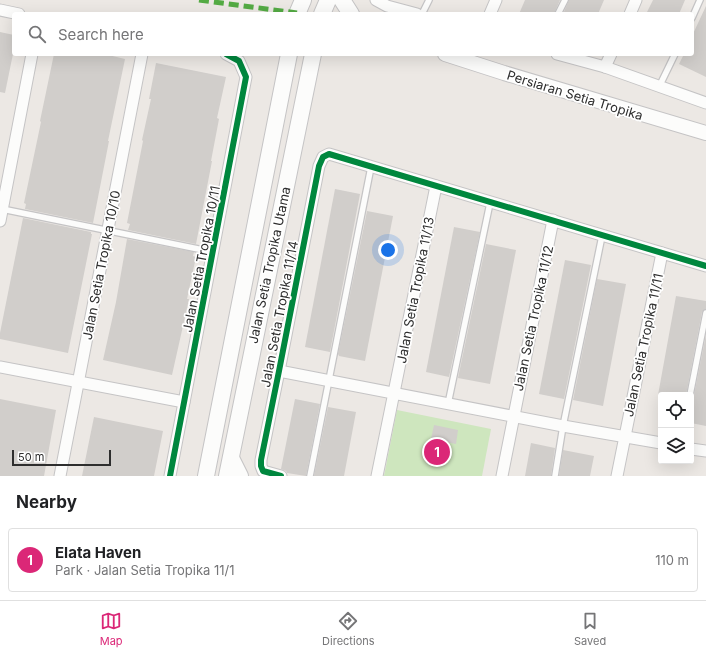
<!DOCTYPE html>
<html lang="en">
<head>
<meta charset="utf-8">
<style>
	:root { --surface:#fff; --page:#f2f2f2; --text:#202124; --muted:#757577; --line:#e0e0e0; --accent:#db2777 }
	body { margin:0; font-family:Inter,sans-serif; background:var(--page); color:var(--text) }
	.controls { position:absolute; right:12px; bottom:12px; display:grid; overflow:hidden; border-radius:4px; box-shadow:0 4px 16px #0002 }
	.controls button { width:36px; height:36px; display:grid; place-items:center; padding:0; border:0; border-bottom:1px solid var(--line); background:var(--surface); color:var(--text); font:20px sans-serif }
	.scale { position:absolute; left:12px; bottom:10px; width:99px; box-sizing:border-box; padding-left:4px; border:2px solid #2e2e2e; border-top:0; font-size:11px; line-height:14px; white-space:nowrap; color:#2e2e2e; -webkit-text-stroke:3px #fff; paint-order:stroke }
	.you { position:absolute; left:388px; top:250px; width:14px; height:14px; margin:-10px; border:3px solid #fff; border-radius:50%; background:#1a73e8; box-shadow:0 0 0 6px #1a73e833 }
	.badge { display:grid; place-items:center; width:26px; height:26px; border-radius:50%; background:var(--accent); color:#fff; font-size:13px; font-weight:700 }
	.pin { position:absolute; translate:-50% -50%; border:2px solid #fff; box-shadow:0 1px 4px #0006 }
	.list { margin:0; padding:0; list-style:none }
	h2 { display:flex; justify-content:space-between; align-items:center; height:52px; margin:0; padding:0 16px; font-size:17px }
	h2 small { font-size:13px; font-weight:400; color:var(--muted) }
	.list li { display:grid; grid-template-columns:26px 1fr auto; gap:12px; align-items:center; box-sizing:border-box; height:64px; margin:0 8px 8px; padding:0 8px; border:1px solid var(--line); border-radius:4px }
	.list b { display:block; font-size:15px; white-space:nowrap }
	.list p { margin:0; font-size:13px; white-space:nowrap; color:var(--muted) }
	.list em { font-size:13px; font-style:normal; color:var(--muted) }
	.icon { flex:none; width:22px; height:22px; fill:none; stroke:currentColor; stroke-width:2; stroke-linecap:round; stroke-linejoin:round }
	.map { position:relative; flex:none; width:706px; height:476px; overflow:hidden }
	.search { position:absolute; background:var(--surface); box-shadow:0 4px 16px #0002; left:12px; right:12px; top:12px; height:44px; display:flex; align-items:center; gap:10px; box-sizing:border-box; padding:0 14px; border-radius:4px; color:var(--muted); font-size:15px }
	.sheet { height:124px; background:var(--surface) }
	nav { display:flex; justify-content:space-around; align-items:center; box-sizing:border-box; height:56px; border-top:1px solid var(--line); background:var(--surface); font-size:11px; color:var(--muted) }
	nav a { display:grid; justify-items:center; gap:2px }
	nav .on { color:var(--accent) }
	.map>svg:first-child { display:block }
	.green { fill:#cee6be }
	.building { fill:#d1cecb }
	.lines { fill:none; stroke-linecap:round; stroke-linejoin:round }
	.service-casing { stroke:#c5c4c5; stroke-width:8 }
	.minor-casing { stroke:#c5c4c5; stroke-width:13 }
	.tertiary-casing { stroke:#c5c4c5; stroke-width:16 }
	.secondary-casing { stroke:#c5c4c5; stroke-width:18 }
	.service { stroke:#fcfcfb; stroke-width:5.5 }
	.minor { stroke:#fcfcfb; stroke-width:11 }
	.tertiary { stroke:#fcfcfb; stroke-width:14 }
	.secondary { stroke:#fcfcfb; stroke-width:16 }
	.quiet { stroke:#54ab44; stroke-width:5; stroke-dasharray:10 5; stroke-linecap:butt }
	.cycleway-casing { stroke:#fff; stroke-width:8 }
	.cycleway { stroke:#00873e; stroke-width:6 }
	.labels { text-anchor:middle; dominant-baseline:central; stroke-width:3.5; stroke-linejoin:round; paint-order:stroke }
	.street-label { font-size:13px; fill:#2e2e2e; stroke:#fff }
</style>
</head>
<body>
<div class="map">
<svg width="706" height="476" viewBox="0 0 706 476">
	<rect width="100%" height="100%" fill="#ece8e4"/>
	<!-- green -->
	<polygon class="green" points="397,410 491,429 482,476 384,476"/>
	<!-- building -->
	<g class="building">
		<polygon points="525,0 560,0 554,14 519,14"/>
		<polygon points="569,0 604,0 598,14 563,14"/>
		<polygon points="653,0 685,0 679,14 646,14"/>
		<polygon points="706,6 706,77 679,64 684,54 692,54 692,36"/>
		<polygon points="0,32 14,35 14,49 5,93 0,92"/>
		<polygon points="54,54 104,54 125,59 108,141 109,141 93,223 25,209 26,204 24,203 41,122 40,121"/>
		<polygon points="156,63 226,77 217,118 219,119 211,161 212,161 196,244 128,230 130,224 127,223 143,141 142,140 151,99 149,99"/>
		<polygon points="335,189 360,194 330,352 305,347"/>
		<polygon points="367,211 393,216 365,361 339,356 338,354"/>
		<polygon points="23,218 91,232 91,234 92,234 68,353 0,339 0,333"/>
		<polygon points="454,227 480,232 449,377 426,372"/>
		<polygon points="127,239 194,252 193,256 196,257 187,299 189,299 185,317 172,375 103,360 116,302"/>
		<polygon points="486,244 516,250 490,384 458,378"/>
		<polygon points="565,260 591,265 564,399 539,394"/>
		<polygon points="597,279 626,284 603,406 573,400"/>
		<polygon points="676,296 706,301 706,309 702,312 686,395 658,395"/>
		<polygon points="706,335 706,426 691,423 694,395"/>
		<polygon points="0,399 56,410 44,476 0,476"/>
		<polygon points="295,399 320,404 306,476 287,473 286,471 281,469"/>
		<polygon points="328,407 356,412 344,476 314,476"/>
		<polygon points="94,417 163,431 154,476 82,476"/>
		<polygon points="434,425 458,430 456,444 431,439"/>
		<polygon points="531,443 555,448 551,476 525,476"/>
		<polygon points="563,450 594,456 590,476 559,476"/>
	</g>
	<g class="lines">
		<!-- service casing -->
		<g class="service-casing">
			<g id="service">
				<polyline points="422,14 429,0"/>
				<polyline points="558,14 565,0"/>
				<polyline points="692,18 700,0"/>
				<polyline points="659,87 675,54"/>
				<polyline points="2,209 213,252"/>
				<polyline points="690,395 706,313"/>
				<polyline points="448,404 490,203"/>
				<polyline points="310,476 371,167"/>
				<polyline points="555,476 563,426 602,236"/>
			</g>
		</g>
		<!-- minor casing -->
		<g class="minor-casing">
			<g id="minor">
				<polyline points="376,0 387,6 417,14"/>
				<polyline points="0,10 19,14"/>
				<polyline points="490,14 496,0"/>
				<polyline points="630,14 636,0"/>
				<polyline points="557,54 605,67 706,103"/>
				<polyline points="605,67 611,54"/>
				<polyline points="0,221 32,54"/>
				<polyline points="0,367 184,402"/>
				<polyline points="279,371 563,426 661,443"/>
				<polyline points="691,449 706,451"/>
				<polyline points="60,476 142,54"/>
				<polyline points="170,476 246,77 239,61 226,54"/>
				<polyline points="281,476 263,471 261,466 261,460 279,371 319,166 323,157 329,154 706,266"/>
				<polyline points="377,476 436,186"/>
				<polyline points="502,476 553,220"/>
				<polyline points="617,476 662,253"/>
			</g>
		</g>
		<!-- tertiary casing -->
		<g class="tertiary-casing">
			<polyline id="tertiary" points="445,54 504,73 706,133"/>
		</g>
		<!-- secondary casing -->
		<g class="secondary-casing">
			<g id="secondary">
				<polyline points="342,0 351,14"/>
				<polyline points="297,14 303,0"/>
				<polyline points="322,14 328,0"/>
				<polyline points="231,458 240,476"/>
				<polyline points="206,476 289,54"/>
				<polyline points="227,476 313,54"/>
			</g>
		</g>
		<!-- service -->
		<use href="#service" class="service"/>
		<!-- minor -->
		<use href="#minor" class="minor"/>
		<!-- tertiary -->
		<use href="#tertiary" class="tertiary"/>
		<!-- secondary -->
		<use href="#secondary" class="secondary"/>
		<!-- quiet -->
		<polyline class="quiet" points="199,0 297,13"/>
		<!-- cycleway casing -->
		<g class="cycleway-casing">
			<g id="cycleway">
				<polyline points="170,476 246,77 239,61 226,54"/>
				<polyline points="281,476 263,471 261,466 261,460 279,371 319,166 323,157 329,154 706,266"/>
			</g>
		</g>
		<!-- cycleway -->
		<use href="#cycleway" class="cycleway"/>
	</g>
	<g class="labels">
		<!-- street labels -->
		<g class="street-label">
			<text transform="translate(575 95) rotate(17)">Persiaran Setia Tropika</text>
			<text transform="translate(201 259) rotate(-79)">Jalan Setia Tropika 10/11</text>
			<text transform="translate(101 265) rotate(-79)">Jalan Setia Tropika 10/10</text>
			<text transform="translate(269 265) rotate(-78)">Jalan Setia Tropika Utama</text>
			<text transform="translate(415 290) rotate(-79)">Jalan Setia Tropika 11/13</text>
			<text transform="translate(279 314) rotate(-79)">Jalan Setia Tropika 11/14</text>
			<text transform="translate(533 318) rotate(-78)">Jalan Setia Tropika 11/12</text>
			<text transform="translate(643 345) rotate(-78)">Jalan Setia Tropika 11/11</text>
		</g>
	</g>
</svg>
<div class="controls">
<button><svg class="icon" aria-label="locate" viewBox="0 0 24 24"><circle cx="12" cy="12" r="6"/><path d="M12 2v4M12 18v4M2 12h4M18 12h4"/></svg></button>
<button><svg class="icon" aria-label="layers" viewBox="0 0 24 24"><path d="M12 4l9 5-9 5-9-5zM3 14l9 5 9-5"/></svg></button>
</div>
<div class="scale">50 m</div>
<div class="you"></div>
<div class="pin badge" style="left:437px;top:452px">1</div>
<div class="search"><svg class="icon" aria-label="search" viewBox="0 0 24 24"><circle cx="10" cy="10" r="6"/><path d="M15 15l6 6"/></svg>Search here</div>
</div>
<section class="sheet">
<h2>Nearby<small></small></h2>
<ul class="list">
<li><span class="badge">1</span><div><b>Elata Haven</b><p>Park · Jalan Setia Tropika 11/1</p></div><em>110 m</em></li>
</ul>
</section>
<nav>
<a class="on"><svg class="icon" aria-label="map" viewBox="0 0 24 24"><path d="M3 6l6-2 6 2 6-2v14l-6 2-6-2-6 2zM9 4v14M15 6v14"/></svg>Map</a>
<a><svg class="icon" aria-label="directions" viewBox="0 0 24 24"><path d="M12 3l9 9-9 9-9-9zM9 14v-3h6M13 9l2 2-2 2"/></svg>Directions</a>
<a><svg class="icon" aria-label="saved" viewBox="0 0 24 24"><path d="M7 4h10v16l-5-4-5 4z"/></svg>Saved</a>
</nav>
</body>
</html>
